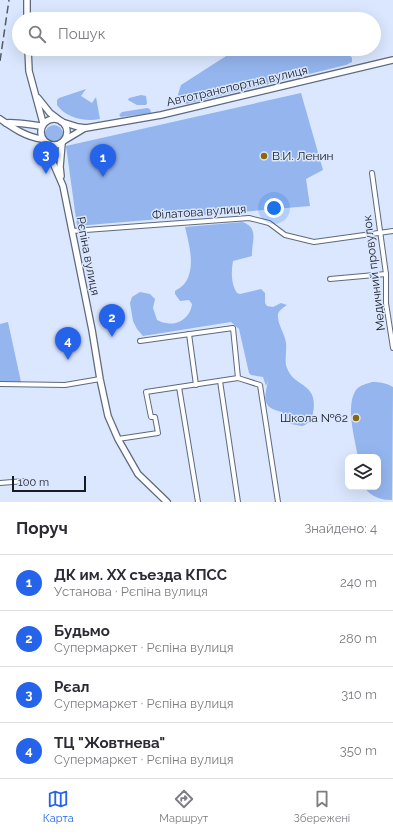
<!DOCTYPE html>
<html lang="uk">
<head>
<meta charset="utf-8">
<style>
	:root { --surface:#fff; --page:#f7f7f7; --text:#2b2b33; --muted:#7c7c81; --line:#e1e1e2; --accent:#2563eb }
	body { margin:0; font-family:Raleway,sans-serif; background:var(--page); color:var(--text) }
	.controls { position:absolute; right:12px; bottom:12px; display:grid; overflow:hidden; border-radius:8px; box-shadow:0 4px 16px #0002 }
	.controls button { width:36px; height:36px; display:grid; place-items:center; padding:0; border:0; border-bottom:1px solid var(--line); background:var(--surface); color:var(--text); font:20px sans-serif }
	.scale { position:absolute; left:12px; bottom:10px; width:74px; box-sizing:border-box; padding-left:4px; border:2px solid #171c23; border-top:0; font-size:11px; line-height:14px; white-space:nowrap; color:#171c23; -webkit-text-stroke:3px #dae7fe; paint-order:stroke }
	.you { position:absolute; left:274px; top:208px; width:14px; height:14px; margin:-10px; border:3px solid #fff; border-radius:50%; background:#1a73e8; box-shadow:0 0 0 6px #1a73e833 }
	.badge { display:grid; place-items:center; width:26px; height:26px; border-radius:50%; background:var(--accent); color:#fff; font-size:13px; font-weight:700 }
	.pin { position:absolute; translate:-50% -33px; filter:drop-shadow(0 1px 2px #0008) }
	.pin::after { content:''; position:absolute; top:21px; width:14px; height:12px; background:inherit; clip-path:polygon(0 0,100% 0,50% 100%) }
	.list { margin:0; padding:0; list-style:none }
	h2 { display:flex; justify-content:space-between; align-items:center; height:52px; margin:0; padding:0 16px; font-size:17px }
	h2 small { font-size:13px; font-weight:400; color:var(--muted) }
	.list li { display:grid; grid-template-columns:26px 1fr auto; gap:12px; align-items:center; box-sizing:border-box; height:56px; padding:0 16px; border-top:1px solid var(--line) }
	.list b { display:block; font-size:15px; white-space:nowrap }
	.list p { margin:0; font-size:13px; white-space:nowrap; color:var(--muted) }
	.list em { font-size:13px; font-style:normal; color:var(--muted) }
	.icon { flex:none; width:22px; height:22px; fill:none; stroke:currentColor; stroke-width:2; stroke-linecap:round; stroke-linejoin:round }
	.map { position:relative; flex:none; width:393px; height:502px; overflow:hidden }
	.search { position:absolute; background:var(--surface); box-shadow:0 4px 16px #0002; left:12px; right:12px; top:12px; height:44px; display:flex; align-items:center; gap:10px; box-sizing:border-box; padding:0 14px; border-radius:22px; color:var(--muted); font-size:15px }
	.sheet { height:276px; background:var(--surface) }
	nav { display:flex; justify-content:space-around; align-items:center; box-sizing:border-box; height:56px; border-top:1px solid var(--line); background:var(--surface); font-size:11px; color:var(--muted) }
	nav a { display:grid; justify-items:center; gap:2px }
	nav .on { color:var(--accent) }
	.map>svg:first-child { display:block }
	.green { fill:#94b5ee }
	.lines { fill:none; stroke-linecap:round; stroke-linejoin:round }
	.street-casing { stroke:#5e697d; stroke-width:6 }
	.secondary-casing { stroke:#5e697d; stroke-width:8 }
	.street { stroke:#fff; stroke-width:4 }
	.secondary { stroke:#fff; stroke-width:5.5 }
	.rail { stroke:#535b67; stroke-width:1.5; stroke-dasharray:8 4; stroke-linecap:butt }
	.poi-dot { fill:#8e670a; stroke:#dae7fe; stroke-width:1.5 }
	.labels { text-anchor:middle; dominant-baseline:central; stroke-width:3; stroke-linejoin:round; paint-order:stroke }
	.street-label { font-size:12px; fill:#171c23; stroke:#dae7fe }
	.poi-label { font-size:12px; fill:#171c23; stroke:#dae7fe; text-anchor:start }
</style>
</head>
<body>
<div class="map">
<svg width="393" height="502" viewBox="0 0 393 502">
	<rect width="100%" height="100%" fill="#dae7fe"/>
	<!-- green -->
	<g class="green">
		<path d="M237,49H292C303,62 315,53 329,50C334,48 340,49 345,49L352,58V62L346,65L186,104L180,100L178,94L181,85Z"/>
		<path d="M86,89L81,96L92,103L96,97L100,119C85,122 66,118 57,105V100L59,98Z"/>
		<polygon points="301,93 323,170 306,179 310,206 77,226 66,146"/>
		<polygon points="141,95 146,96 147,103 146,105 137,105 128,100 129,98"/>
		<polygon points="147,108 150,109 151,113 121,117 119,115 122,112"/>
		<circle cx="54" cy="134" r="9"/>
		<path d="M243,222C260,229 251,242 252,256L233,261C231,272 231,284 237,293L240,294L261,289L265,293V303L267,306L273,307L281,303L287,305C283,308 277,311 278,317C278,325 285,334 286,343C287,351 284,361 287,368C294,388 319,382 313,413C312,420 309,424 302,426L291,424L282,412C260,407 265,398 268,380L266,386L263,377L251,375L249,373L239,329L231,322L143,336L137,329L133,321L130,303L132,297L140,292L150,294L155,299L153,308L157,320C160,321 163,323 166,323C179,326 191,316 192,304L189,300L180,301L175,294V291C178,289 183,286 185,283C196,267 189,244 185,227Z"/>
		<polygon points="8,322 21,382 0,382 0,324"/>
		<path d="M372,382C379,382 387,383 393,387L392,500C381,500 371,497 364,487H378V457H358C355,439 345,406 356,390C360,385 366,384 372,382Z"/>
	</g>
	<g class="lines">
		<!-- street casing -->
		<g class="street-casing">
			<g id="street">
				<polyline points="372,173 386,274 386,303 393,348"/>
				<polyline points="72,231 249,218 269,223 285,235 314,242 393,231"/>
				<polyline points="330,279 386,274"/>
				<polyline points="189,334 196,385"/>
				<polyline points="140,341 233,328 238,378"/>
				<polyline points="220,381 238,502"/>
				<polyline points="0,384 65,385 100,379"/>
				<polyline points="179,387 198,502"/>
				<polyline points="118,439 158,433 155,417 151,417 146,392 238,378 260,385 278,502"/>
				<polyline points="0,483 25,481"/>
			</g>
		</g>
		<!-- secondary casing -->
		<g class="secondary-casing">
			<g id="secondary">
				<polyline points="27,19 27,0"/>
				<polyline points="28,49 29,71 43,123"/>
				<polyline points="38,98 50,113 58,119"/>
				<circle cx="54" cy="132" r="13"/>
				<path d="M0,119C13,128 26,137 42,139"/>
				<polyline points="62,122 78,127 86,128 161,115 393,60"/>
				<path d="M6,123C18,122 30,125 42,126"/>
				<polyline points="65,140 85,128"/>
				<polyline points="44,142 63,186 92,330 100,379 108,416 118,439 138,474 167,502"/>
				<polyline points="61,176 60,167 62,143"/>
			</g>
		</g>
		<!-- street -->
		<use href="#street" class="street"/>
		<!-- secondary -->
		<use href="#secondary" class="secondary"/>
		<!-- rail -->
		<polyline class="rail" points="0,61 9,0"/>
	</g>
	<!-- markers -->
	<g class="poi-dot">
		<circle cx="264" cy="156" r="4"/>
		<circle cx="356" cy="418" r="4"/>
	</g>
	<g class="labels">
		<!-- street labels -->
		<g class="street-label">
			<text transform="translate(237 86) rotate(-13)">Автотранспортна вулиця</text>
			<text transform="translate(199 212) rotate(-4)">Філатова вулиця</text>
			<text transform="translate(88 256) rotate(79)">Рєпіна вулиця</text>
			<text transform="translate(374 273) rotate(-97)">Медичний провулок</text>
		</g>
		<!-- poi labels -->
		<g class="poi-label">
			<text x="272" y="156">В.И. Ленин</text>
			<text x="348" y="418" text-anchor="end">Школа №62</text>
		</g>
	</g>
</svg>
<div class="controls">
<button><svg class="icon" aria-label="layers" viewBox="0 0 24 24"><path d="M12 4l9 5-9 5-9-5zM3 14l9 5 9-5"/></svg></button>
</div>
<div class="scale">100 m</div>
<div class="you"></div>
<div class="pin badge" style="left:103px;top:177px">1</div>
<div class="pin badge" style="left:112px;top:337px">2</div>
<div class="pin badge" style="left:46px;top:174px">3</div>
<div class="pin badge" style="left:68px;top:360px">4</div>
<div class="search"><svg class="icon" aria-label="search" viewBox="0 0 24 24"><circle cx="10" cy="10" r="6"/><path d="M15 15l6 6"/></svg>Пошук</div>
</div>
<section class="sheet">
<h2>Поруч<small>Знайдено: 4</small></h2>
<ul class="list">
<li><span class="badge">1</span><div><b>ДК им. XX съезда КПСС</b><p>Установа · Рєпіна вулиця</p></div><em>240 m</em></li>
<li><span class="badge">2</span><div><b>Будьмо</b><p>Супермаркет · Рєпіна вулиця</p></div><em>280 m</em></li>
<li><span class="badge">3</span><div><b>Рєал</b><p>Супермаркет · Рєпіна вулиця</p></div><em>310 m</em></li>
<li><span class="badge">4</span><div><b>ТЦ &quot;Жовтнева&quot;</b><p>Супермаркет · Рєпіна вулиця</p></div><em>350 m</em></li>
</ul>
</section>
<nav>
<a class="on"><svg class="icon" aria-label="map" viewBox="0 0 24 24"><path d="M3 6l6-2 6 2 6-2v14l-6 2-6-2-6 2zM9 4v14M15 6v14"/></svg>Карта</a>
<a><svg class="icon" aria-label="directions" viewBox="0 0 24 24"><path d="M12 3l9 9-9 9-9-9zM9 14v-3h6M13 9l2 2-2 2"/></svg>Маршрут</a>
<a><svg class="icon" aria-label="saved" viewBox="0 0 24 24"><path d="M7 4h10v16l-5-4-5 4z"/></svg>Збережені</a>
</nav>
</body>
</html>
